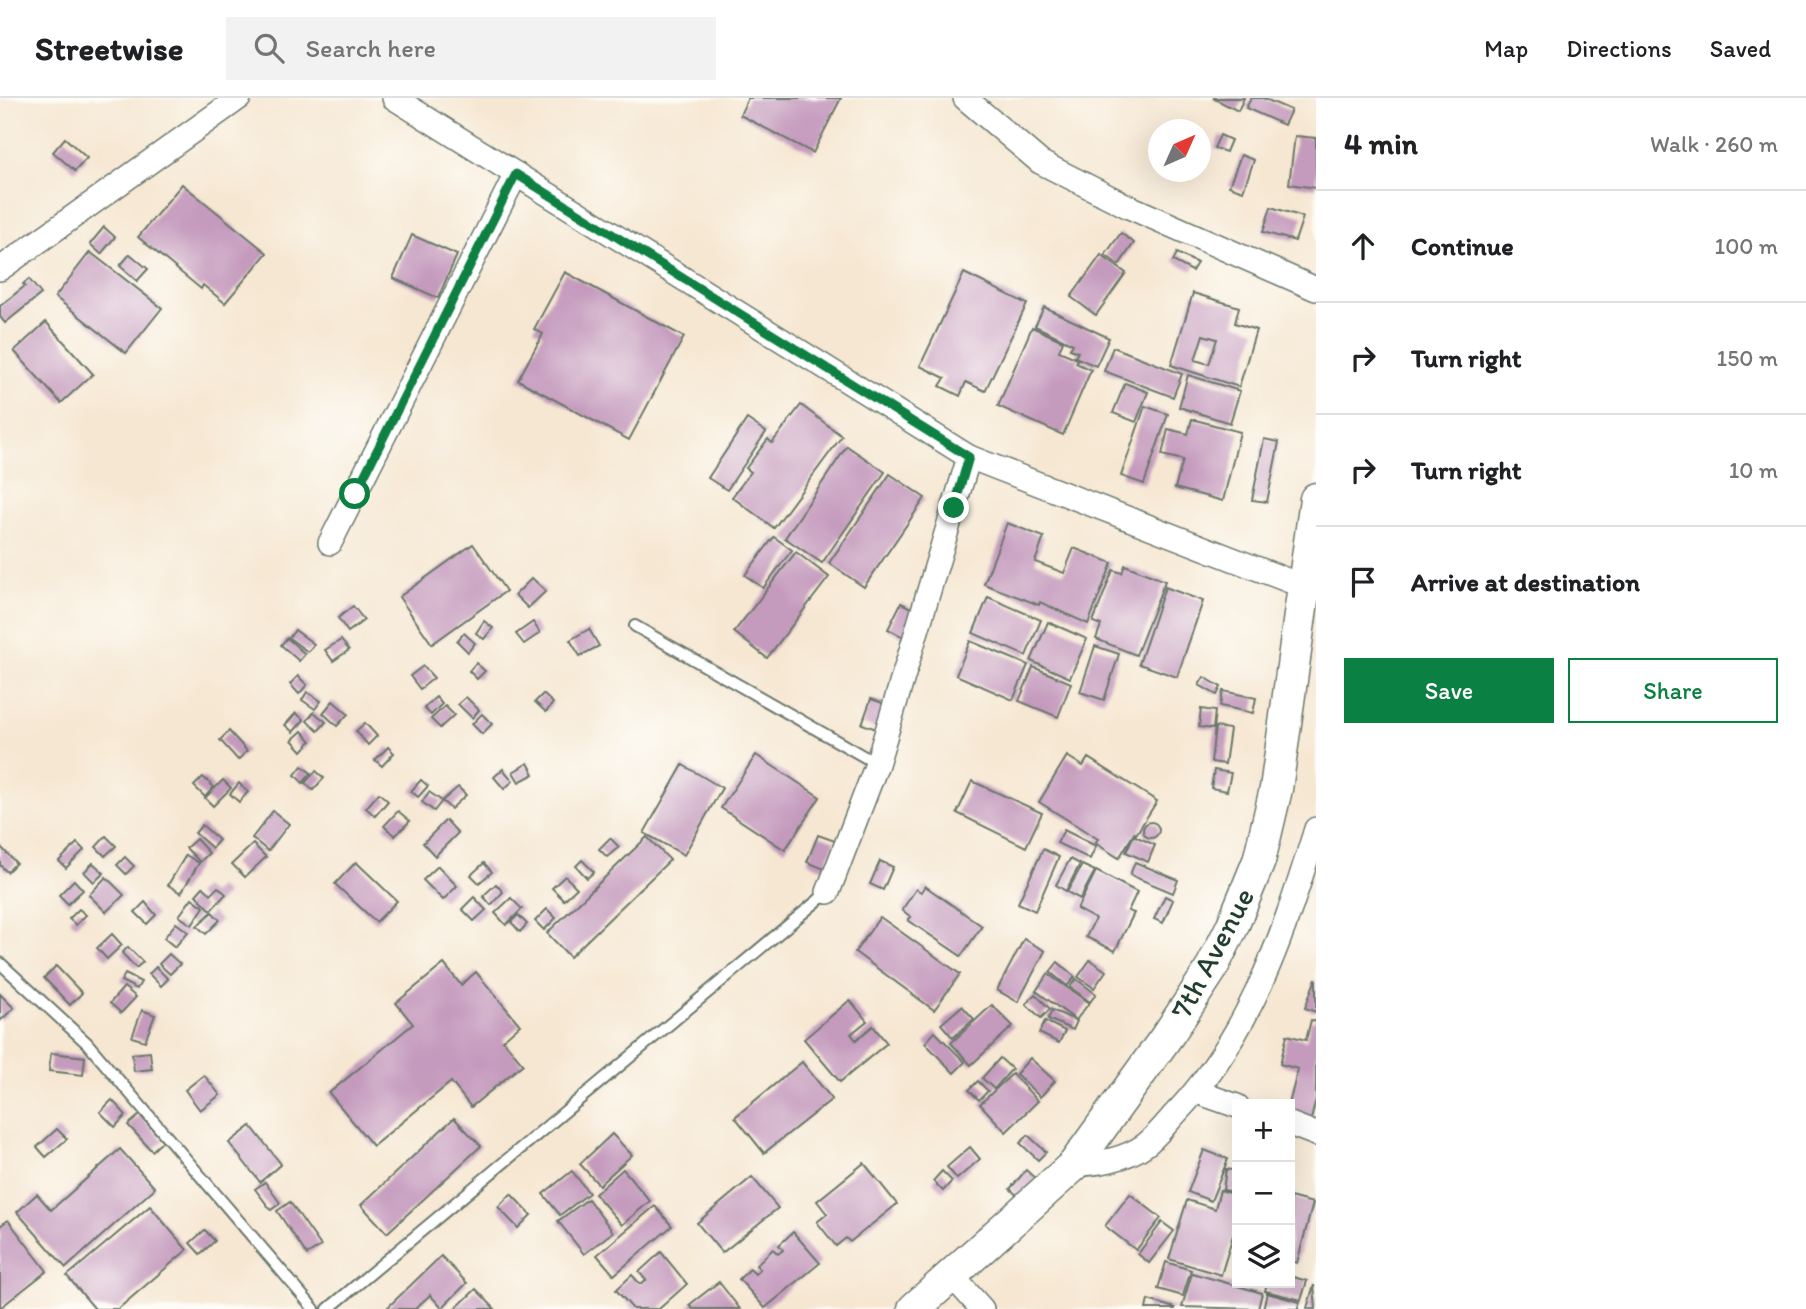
<!DOCTYPE html>
<html lang="en">
<head>
<meta charset="utf-8">
<style>
	:root { --surface:#fff; --page:#f2f2f2; --text:#202124; --muted:#757577; --line:#e0e0e0; --accent:#0b8043 }
	body { margin:0; font-family:Itim,sans-serif; background:var(--page); color:var(--text) }
	.controls { position:absolute; right:21px; bottom:21px; display:grid; overflow:hidden; border-radius:0px; box-shadow:0 7px 28px #0002 }
	.controls button { width:63px; height:63px; display:grid; place-items:center; padding:0; border:0; border-bottom:2px solid var(--line); background:var(--surface); color:var(--text); font:35px sans-serif }
	.compass { position:absolute; left:1148px; top:21px; width:63px; height:63px; border-radius:50%; background:var(--surface); box-shadow:0 7px 28px #0002; rotate:45deg }
	.stop { position:absolute; width:21px; height:21px; margin:-16px; border:5px solid #0b8043; border-radius:50%; background:#fff }
	.stop.end { background:#0b8043; border-color:#fff; box-shadow:0 2px 7px #0008 }
	.list { margin:0; padding:0; list-style:none }
	h2 { display:flex; justify-content:space-between; align-items:center; height:91px; margin:0; padding:0 28px; font-size:30px }
	h2 small { font-size:23px; font-weight:400; color:var(--muted) }
	.list li { display:grid; grid-template-columns:46px 1fr auto; gap:21px; align-items:center; box-sizing:border-box; height:112px; padding:0 28px; border-top:2px solid var(--line) }
	.list b { display:block; font-size:26px; white-space:nowrap }
	.list em { font-size:23px; font-style:normal; color:var(--muted) }
	.actions { display:flex; gap:14px; padding:21px 28px }
	.actions a { flex:1; padding:16px 0; border:2px solid var(--accent); border-radius:0px; text-align:center; font-size:24px; color:var(--accent) }
	.actions .main { background:var(--accent); color:#fff }
	.icon { flex:none; width:38px; height:38px; fill:none; stroke:currentColor; stroke-width:2; stroke-linecap:round; stroke-linejoin:round }
	.map { position:relative; flex:none; width:1316px; height:1211px; overflow:hidden }
	header { display:flex; align-items:center; gap:42px; box-sizing:border-box; height:98px; padding:0 35px; background:var(--surface); border-bottom:2px solid var(--line) }
	header strong { font-size:33px }
	nav { display:flex; gap:38px; margin-inline-start:auto; font-size:24px }
	.search { width:490px; height:63px; background:var(--page); display:flex; align-items:center; gap:18px; box-sizing:border-box; padding:0 24px; border-radius:0px; color:var(--muted); font-size:26px }
	main { display:flex }
	aside { flex:1; background:var(--surface) }
	.map>svg:first-child { display:block }
	.building { fill:#c49abd; fill-rule:evenodd }
	.lines { fill:none; stroke-linecap:round; stroke-linejoin:round }
	.lane-casing { stroke:#6a786b; stroke-width:14 }
	.street-casing { stroke:#6a786b; stroke-width:26 }
	.secondary-casing { stroke:#6a786b; stroke-width:35 }
	.lane { stroke:#fff; stroke-width:10 }
	.street { stroke:#fff; stroke-width:23 }
	.secondary { stroke:#fff; stroke-width:32 }
	.route { stroke:#0b8043; stroke-width:9 }
	.labels { text-anchor:middle; dominant-baseline:central; stroke-width:5; stroke-linejoin:round; paint-order:stroke }
	.street-label { font-size:30px; fill:#1f3d34; stroke:#fdfcf7 }
</style>
</head>
<body>
<header>
<strong>Streetwise</strong>
<div class="search"><svg class="icon" aria-label="search" viewBox="0 0 24 24"><circle cx="10" cy="10" r="6"/><path d="M15 15l6 6"/></svg>Search here</div>
<nav><a>Map</a><a>Directions</a><a>Saved</a></nav>
</header>
<main>
<div class="map">
<svg width="1316" height="1211" viewBox="0 0 1316 1211">
	<rect width="100%" height="100%" fill="#fdfcf7"/>
	<filter id="ink" filterUnits="userSpaceOnUse"><feTurbulence type="fractalNoise" baseFrequency=".0143" numOctaves="2"/><feDisplacementMap in="SourceGraphic" scale="14" xChannelSelector="R" yChannelSelector="G"/><feConvolveMatrix kernelMatrix="1 2 1 2 8 2 1 2 1" color-interpolation-filters="sRGB"/></filter>
	<filter id="wash" filterUnits="userSpaceOnUse"><feTurbulence type="fractalNoise" baseFrequency=".00686" numOctaves="4" result="noise"/><feDisplacementMap in="SourceGraphic" scale="28" xChannelSelector="R" yChannelSelector="G"/><feGaussianBlur stdDeviation="1.57" result="paint"/><feColorMatrix in="noise" values="0 0 0 0 0 0 0 0 0 0 0 0 0 0 0 0 0 1.4 0 .05"/><feComposite in="paint" operator="in"/></filter>
	<g filter="url(#wash)">
		<rect width="100%" height="100%" fill="#f6e7d2"/>
		<g id="blocks">
			<!-- building -->
			<g class="building">
				<polygon points="748,0 841,0 813,55 740,17"/>
				<polygon points="1213,0 1244,0 1238,13"/>
				<polygon points="1251,0 1263,0 1291,12 1284,27 1246,10"/>
				<polygon points="1220,37 1231,42 1226,54 1214,50"/>
				<polygon points="1295,38 1316,40 1316,90 1289,86"/>
				<polygon points="65,40 87,60 75,73 53,54"/>
				<polygon points="1241,57 1254,62 1243,93 1229,88"/>
				<polygon points="182,86 267,155 225,205 203,187 201,191 138,139"/>
				<polygon points="1271,109 1303,119 1295,143 1263,134"/>
				<polygon points="104,129 115,139 101,156 90,146"/>
				<polygon points="1121,135 1134,145 1119,167 1105,157"/>
				<polygon points="412,137 457,157 438,200 393,180"/>
				<polygon points="90,154 162,210 126,255 55,199"/>
				<polygon points="1177,155 1197,165 1192,173 1173,163"/>
				<polygon points="130,156 148,171 137,183 120,168"/>
				<polygon points="1101,157 1126,175 1096,217 1071,199"/>
				<polygon points="565,174 684,239 629,342 518,282 543,236 534,231"/>
				<polygon points="964,175 1027,206 985,293 966,284 960,298 940,288 945,280 920,268"/>
				<polygon points="29,181 41,196 5,225 0,219 0,208 25,188 23,186"/>
				<path d="M1193,195L1239,209L1235,225L1256,232L1239,289L1171,267ZM1203,237L1217,241L1209,266L1195,262Z"/>
				<polygon points="1044,209 1109,240 1096,268 1075,259 1078,254 1070,251 1073,246 1035,228"/>
				<polygon points="46,224 93,276 61,305 14,253"/>
				<polygon points="1032,229 1063,243 1059,253 1078,261 1076,265 1091,272 1063,337 998,308"/>
				<polygon points="1113,249 1182,276 1173,299 1104,273"/>
				<polygon points="1188,277 1240,293 1230,325 1179,309"/>
				<polygon points="1125,285 1148,294 1136,324 1113,315"/>
				<polygon points="801,307 842,338 774,430 732,399 751,374 746,370 768,341 772,345"/>
				<polygon points="1145,308 1168,316 1144,386 1121,378"/>
				<polygon points="747,321 766,334 727,392 708,380"/>
				<polygon points="1192,321 1240,334 1223,403 1175,390 1183,362 1162,357 1168,331 1188,336"/>
				<polygon points="1264,341 1279,344 1267,404 1252,402"/>
				<polygon points="847,348 885,374 822,465 785,440"/>
				<polygon points="890,376 925,400 864,489 829,465"/>
				<polygon points="1007,425 1044,439 1035,464 1064,475 1074,450 1112,465 1088,526 1040,504 1039,507 984,486"/>
				<polygon points="774,439 792,452 763,490 745,477"/>
				<polygon points="473,446 506,493 432,546 399,499"/>
				<polygon points="796,454 829,479 767,560 734,534"/>
				<polygon points="1125,467 1165,483 1136,557 1096,541 1101,527 1093,524 1113,472 1122,475"/>
				<polygon points="532,480 546,493 528,510 515,497"/>
				<polygon points="1165,489 1203,503 1177,579 1139,566"/>
				<polygon points="988,499 1041,522 1026,558 973,535"/>
				<polygon points="901,505 921,515 907,541 888,531"/>
				<polygon points="353,508 364,522 348,534 338,520"/>
				<polygon points="484,523 493,530 484,541 476,535"/>
				<polygon points="533,524 540,535 524,546 516,536"/>
				<polygon points="1048,524 1087,541 1070,580 1031,563"/>
				<polygon points="589,531 599,548 580,558 570,542"/>
				<polygon points="295,532 314,546 308,554 289,540"/>
				<polygon points="464,535 475,545 468,554 457,543"/>
				<polygon points="287,540 305,556 299,563 281,547"/>
				<polygon points="341,542 349,552 333,563 325,552"/>
				<polygon points="970,543 1028,567 1013,602 956,577"/>
				<polygon points="1095,548 1119,556 1104,602 1080,594"/>
				<polygon points="476,565 485,573 477,581 469,573"/>
				<polygon points="423,568 434,580 420,591 410,578"/>
				<polygon points="1033,569 1071,585 1058,619 1019,603"/>
				<polygon points="298,578 307,587 299,596 290,586"/>
				<polygon points="1204,579 1221,589 1217,597 1199,587"/>
				<polygon points="1223,593 1256,600 1253,615 1220,608"/>
				<polygon points="307,594 321,603 315,611 302,602"/>
				<polygon points="543,596 553,605 546,614 535,604"/>
				<polygon points="436,599 442,606 431,617 424,610"/>
				<polygon points="466,599 479,612 472,620 458,606"/>
				<polygon points="871,601 891,608 882,633 862,626"/>
				<polygon points="333,603 348,616 337,628 323,615"/>
				<polygon points="445,608 454,617 440,630 431,621"/>
				<polygon points="1201,611 1215,613 1213,631 1199,629"/>
				<polygon points="314,614 326,624 318,633 307,623"/>
				<polygon points="296,615 304,622 293,634 285,627"/>
				<polygon points="482,616 492,626 482,636 472,626"/>
				<polygon points="365,625 377,638 368,647 356,633"/>
				<polygon points="1215,629 1230,631 1225,666 1211,664"/>
				<polygon points="229,633 247,653 238,662 220,642"/>
				<polygon points="302,633 311,643 302,653 292,642"/>
				<polygon points="388,649 394,655 382,668 375,662"/>
				<polygon points="756,657 820,699 785,752 721,710"/>
				<polygon points="1067,658 1083,668 1088,660 1157,703 1135,738 1155,747 1148,764 1126,754 1135,734 1119,760 1095,745 1098,741 1039,704"/>
				<polygon points="528,665 534,676 519,684 513,674"/>
				<polygon points="683,667 722,690 684,757 644,735"/>
				<polygon points="302,668 311,675 303,685 295,677"/>
				<polygon points="503,671 513,683 504,691 494,679"/>
				<polygon points="1214,672 1231,675 1227,693 1211,690"/>
				<polygon points="316,673 324,680 313,692 305,685"/>
				<polygon points="203,679 214,689 205,699 194,688"/>
				<polygon points="223,682 231,690 213,708 205,700"/>
				<polygon points="421,682 428,688 418,699 411,693"/>
				<polygon points="972,683 1042,715 1026,749 957,715"/>
				<polygon points="239,685 248,694 239,704 230,696"/>
				<polygon points="458,689 466,697 451,711 442,703"/>
				<polygon points="429,694 442,703 434,713 422,704"/>
				<polygon points="379,695 388,703 375,718 366,710"/>
				<polygon points="273,713 289,726 268,753 252,740"/>
				<polygon points="398,713 410,723 395,738 384,728"/>
				<polygon points="446,722 458,735 435,758 423,745"/>
				<circle cx="1151" cy="732" r="8"/>
				<polygon points="202,727 219,742 212,750 195,735"/>
				<polygon points="1064,732 1096,748 1090,761 1057,745"/>
				<polygon points="818,737 835,743 824,771 807,764"/>
				<polygon points="106,738 116,748 105,758 96,749"/>
				<polygon points="647,739 670,762 570,859 547,835"/>
				<polygon points="610,740 619,749 607,759 599,751"/>
				<polygon points="196,741 209,755 200,764 186,750"/>
				<polygon points="77,745 84,752 66,770 59,763"/>
				<polygon points="253,746 266,759 245,779 232,766"/>
				<polygon points="0,748 16,765 7,774 0,767"/>
				<polygon points="1043,751 1059,759 1035,813 1018,805"/>
				<polygon points="186,757 199,765 181,795 168,787"/>
				<polygon points="125,759 134,768 126,776 117,767"/>
				<polygon points="1070,761 1080,766 1066,793 1056,787"/>
				<polygon points="582,762 594,774 587,780 576,768"/>
				<polygon points="880,763 893,769 883,792 870,786"/>
				<polygon points="356,764 397,803 376,824 335,786"/>
				<polygon points="1135,764 1178,782 1173,795 1130,777"/>
				<polygon points="93,765 104,775 94,784 84,774"/>
				<polygon points="484,765 492,774 479,785 471,777"/>
				<polygon points="1082,767 1095,773 1080,801 1067,794"/>
				<polygon points="438,768 457,788 443,802 423,782"/>
				<polygon points="1096,773 1137,794 1128,813 1134,815 1115,853 1086,839 1095,821 1077,811"/>
				<polygon points="565,778 577,790 564,802 552,790"/>
				<polygon points="106,779 124,797 106,814 89,797"/>
				<polygon points="74,782 83,792 68,806 59,797"/>
				<polygon points="496,786 503,794 491,807 483,798"/>
				<polygon points="925,788 982,828 961,858 908,822 911,819 902,812 916,791 921,794"/>
				<polygon points="203,789 211,796 218,789 226,796 211,812 196,797"/>
				<polygon points="1165,798 1173,802 1163,825 1154,821"/>
				<polygon points="474,799 486,812 474,823 462,811"/>
				<polygon points="192,800 204,809 192,827 179,818"/>
				<polygon points="511,800 522,811 506,827 495,815"/>
				<polygon points="145,804 156,817 147,826 135,814"/>
				<polygon points="79,811 86,817 76,827 69,821"/>
				<polygon points="547,811 556,820 544,832 535,823"/>
				<polygon points="212,814 220,822 206,836 197,828"/>
				<polygon points="518,817 527,826 520,834 511,824"/>
				<polygon points="880,819 960,876 934,912 855,854"/>
				<polygon points="176,825 188,834 175,849 164,840"/>
				<polygon points="112,836 122,847 107,861 97,850"/>
				<polygon points="1024,841 1045,853 1018,904 997,892"/>
				<polygon points="128,849 143,864 136,870 122,855"/>
				<polygon points="169,856 180,866 170,876 159,866"/>
				<polygon points="1090,862 1106,873 1094,890 1078,879"/>
				<polygon points="1058,864 1075,879 1067,888 1050,874"/>
				<polygon points="444,866 461,887 476,874 520,927 503,942 523,966 471,1009 451,984 373,1048 329,995 413,926 396,905"/>
				<polygon points="56,868 82,895 70,907 44,880"/>
				<polygon points="156,869 168,881 161,888 149,876"/>
				<polygon points="125,876 141,884 137,891 121,883"/>
				<polygon points="1048,876 1089,905 1076,922 1036,893"/>
				<polygon points="1316,880 1316,914 1305,910"/>
				<polygon points="1076,881 1096,896 1090,904 1070,889"/>
				<polygon points="124,889 136,899 121,915 110,905"/>
				<polygon points="0,896 14,910 0,923"/>
				<polygon points="1035,896 1050,911 1041,920 1026,906"/>
				<polygon points="850,902 867,923 851,936 856,942 873,928 887,945 840,984 804,941"/>
				<polygon points="992,907 1013,928 971,967 951,945"/>
				<polygon points="962,908 974,921 953,940 941,926"/>
				<polygon points="142,912 155,917 145,943 132,939"/>
				<polygon points="1052,912 1077,923 1073,932 1048,921"/>
				<polygon points="1311,922 1316,923 1316,1001 1309,1030 1290,1025 1289,1006 1298,971 1280,966 1287,937 1306,942"/>
				<polygon points="1045,923 1065,933 1059,945 1039,935"/>
				<polygon points="935,934 965,964 954,975 925,945"/>
				<polygon points="150,954 152,971 134,973 132,956"/>
				<polygon points="51,955 85,959 83,977 49,973"/>
				<polygon points="1000,960 1012,971 994,991 982,980"/>
				<polygon points="1030,960 1055,983 1040,999 1016,976"/>
				<polygon points="802,964 832,1001 764,1055 735,1019"/>
				<polygon points="1012,976 1038,1003 1006,1034 980,1006"/>
				<polygon points="204,977 220,997 200,1012 185,992"/>
				<polygon points="978,983 988,993 979,1002 969,992"/>
				<polygon points="112,1002 126,1017 115,1029 100,1014"/>
				<polygon points="140,1017 163,1043 152,1053 128,1027"/>
				<polygon points="454,1020 481,1048 387,1135 361,1107"/>
				<polygon points="251,1028 281,1066 260,1084 229,1045"/>
				<polygon points="57,1031 67,1041 46,1059 37,1049"/>
				<polygon points="612,1036 632,1057 599,1087 580,1066"/>
				<polygon points="1028,1037 1046,1054 1038,1062 1020,1045"/>
				<polygon points="970,1049 980,1061 957,1081 947,1069"/>
				<polygon points="120,1051 155,1090 66,1170 17,1114 37,1096 51,1112"/>
				<polygon points="1204,1052 1228,1061 1211,1103 1188,1094"/>
				<polygon points="864,1065 897,1106 850,1144 846,1140 836,1148 817,1124 827,1116 817,1103"/>
				<polygon points="623,1071 650,1103 622,1127 595,1096"/>
				<polygon points="1226,1071 1237,1073 1237,1094 1223,1092"/>
				<polygon points="1026,1072 1037,1082 1021,1101 1010,1091"/>
				<polygon points="572,1073 589,1095 560,1117 543,1096"/>
				<polygon points="942,1073 952,1083 943,1093 933,1083"/>
				<polygon points="752,1079 778,1110 722,1155 697,1125"/>
				<polygon points="265,1084 280,1105 271,1112 255,1091"/>
				<polygon points="1220,1092 1237,1097 1235,1117 1237,1124 1221,1177 1169,1161 1187,1102 1215,1111"/>
				<polygon points="511,1096 531,1117 518,1130 498,1109"/>
				<polygon points="1130,1096 1161,1120 1136,1152 1105,1128"/>
				<polygon points="1290,1099 1313,1105 1297,1165 1290,1163"/>
				<polygon points="588,1101 613,1134 584,1156 558,1123"/>
				<polygon points="290,1104 321,1148 307,1157 277,1113"/>
				<polygon points="150,1108 187,1152 118,1211 95,1211 67,1178"/>
				<polygon points="655,1108 672,1128 614,1177 597,1157"/>
				<polygon points="8,1122 47,1173 0,1210 0,1128"/>
				<polygon points="1162,1124 1174,1133 1149,1165 1138,1156"/>
				<polygon points="205,1132 215,1143 200,1156 190,1145"/>
				<polygon points="793,1134 820,1165 765,1210 739,1181 750,1171 755,1176 760,1171 756,1167 773,1151 778,1156 783,1152 779,1147"/>
				<polygon points="661,1154 687,1186 659,1211 633,1211 616,1192 632,1177 640,1186 646,1182 639,1174"/>
				<polygon points="441,1158 467,1185 442,1210 430,1197 415,1211 386,1211"/>
				<polygon points="1166,1164 1191,1172 1183,1198 1158,1191"/>
				<polygon points="1192,1175 1262,1195 1258,1211 1182,1209"/>
				<polygon points="1290,1178 1307,1183 1301,1202 1265,1193 1267,1185 1290,1185"/>
				<polygon points="719,1184 740,1211 693,1211 689,1207"/>
				<polygon points="1314,1187 1316,1211 1309,1211 1307,1210"/>
				<polygon points="476,1191 495,1211 455,1211"/>
				<polygon points="1267,1195 1300,1204 1298,1211 1263,1211"/>
				<polygon points="1148,1202 1175,1210 1175,1211 1146,1211"/>
			</g>
		</g>
	</g>
	<g filter="url(#ink)">
		<use href="#blocks" fill-opacity="0" stroke="#6a786b" stroke-width="2"/>
		<g class="lines">
			<!-- lane casing -->
			<g class="lane-casing">
				<g id="lane">
					<polyline points="635,528 877,666"/>
					<polyline points="0,865 87,945 314,1211"/>
					<polyline points="328,1211 828,794"/>
				</g>
			</g>
			<!-- street casing -->
			<g class="street-casing">
				<g id="street">
					<polyline points="394,0 969,359 1305,489"/>
					<polyline points="965,0 1040,64 1127,108 1316,191"/>
					<polyline points="0,171 239,0"/>
					<polyline points="330,445 516,76"/>
					<polyline points="828,794 877,666 969,359"/>
					<polyline points="1197,994 1237,1008"/>
					<polyline points="1290,1026 1316,1036"/>
					<path d="M1074,1067C1100,1065 1124,1062 1145,1047C1156,1039 1166,1026 1175,1016C1251,937 1284,834 1316,731"/>
					<polyline points="953,1179 982,1211"/>
				</g>
			</g>
			<!-- secondary casing -->
			<g class="secondary-casing">
				<polyline id="secondary" points="914,1211 1074,1067 1170,934 1210,873 1232,829 1259,763 1276,691 1316,401"/>
			</g>
			<!-- lane -->
			<use href="#lane" class="lane"/>
			<!-- street -->
			<use href="#street" class="street"/>
			<!-- secondary -->
			<use href="#secondary" class="secondary"/>
		</g>
	</g>
	<g class="lines" filter="url(#ink)">
		<!-- route -->
		<polyline class="route" points="355,396 516,76 969,359 954,410"/>
	</g>
	<g class="labels">
		<!-- street labels -->
		<g class="street-label">
			<text transform="translate(1212 855) rotate(-62)">7th Avenue</text>
		</g>
	</g>
</svg>
<div class="controls">
<button>+</button>
<button>−</button>
<button><svg class="icon" aria-label="layers" viewBox="0 0 24 24"><path d="M12 4l9 5-9 5-9-5zM3 14l9 5 9-5"/></svg></button>
</div>
<svg class="compass" viewBox="-18 -18 36 36"><path d="M0-13l5 13h-10z" fill="#e53935"/><path d="M0 13l5-13h-10z" fill="#757577"/></svg>
<div class="stop" style="left:355px;top:396px"></div>
<div class="stop end" style="left:954px;top:410px"></div>
</div>
<aside>
<h2>4 min<small>Walk · 260 m</small></h2>
<ul class="list">
<li><svg class="icon" aria-label="ahead" viewBox="0 0 24 24"><path d="M12 20V5M6 11l6-6 6 6"/></svg><div><b>Continue</b></div><em>100 m</em></li>
<li><svg class="icon" aria-label="right" viewBox="0 0 24 24"><path d="M7 20v-9h11M14 6l5 5-5 5"/></svg><div><b>Turn right</b></div><em>150 m</em></li>
<li><svg class="icon" aria-label="right" viewBox="0 0 24 24"><path d="M7 20v-9h11M14 6l5 5-5 5"/></svg><div><b>Turn right</b></div><em>10 m</em></li>
<li><svg class="icon" aria-label="arrive" viewBox="0 0 24 24"><path d="M6 21V4h12l-3 4 3 4H6"/></svg><div><b>Arrive at destination</b></div></li>
</ul>
<div class="actions"><a class="main">Save</a><a>Share</a></div>
</aside>
</main>
</body>
</html>
